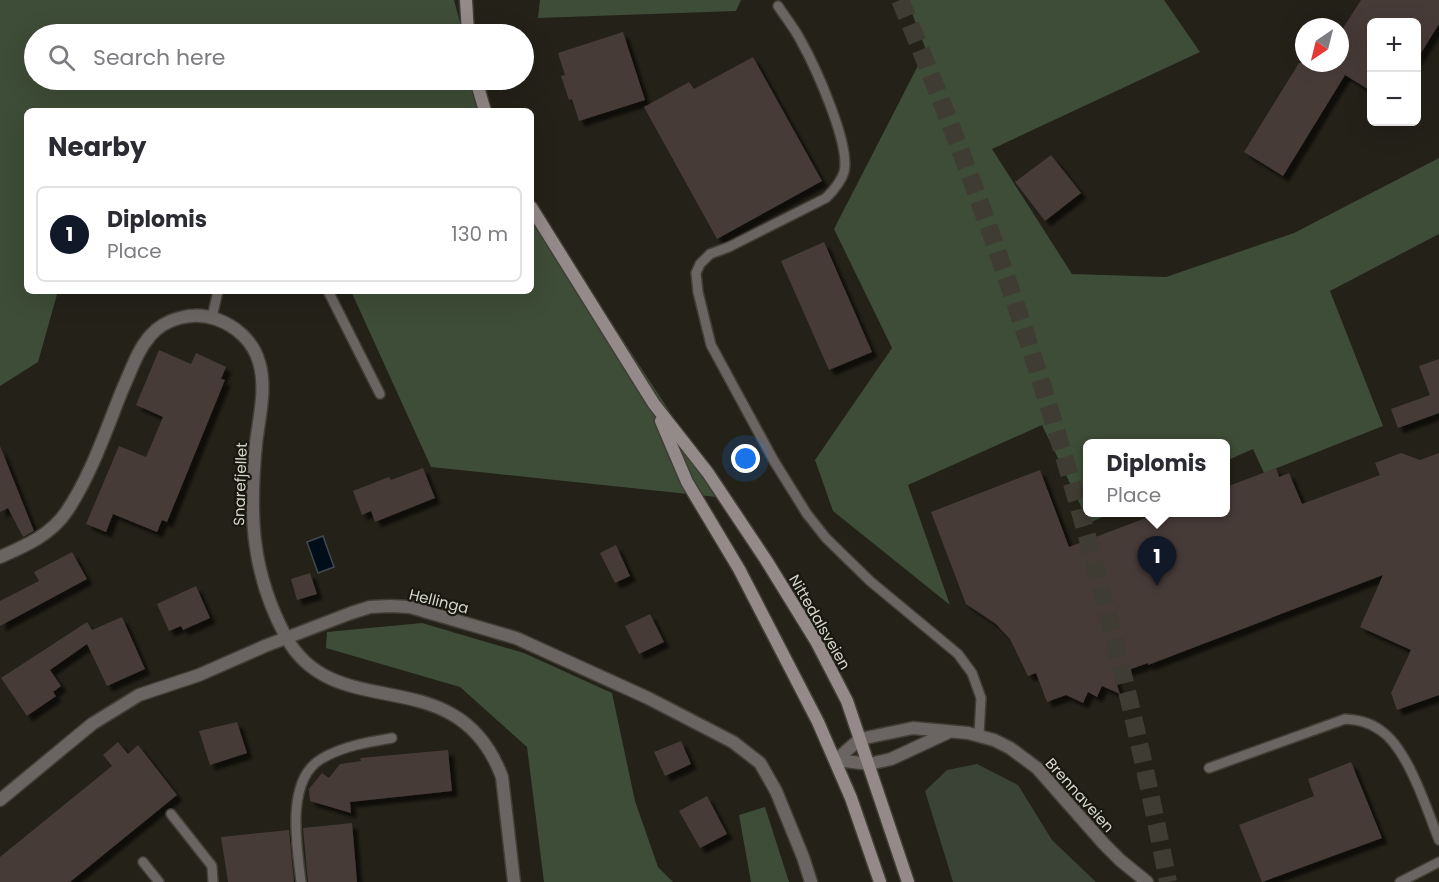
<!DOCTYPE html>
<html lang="en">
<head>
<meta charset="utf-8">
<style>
	:root { --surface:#fff; --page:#f7f7f7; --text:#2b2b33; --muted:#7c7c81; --line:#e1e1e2; --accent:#111827 }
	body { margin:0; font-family:Poppins,sans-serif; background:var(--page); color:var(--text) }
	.controls { position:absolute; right:18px; top:18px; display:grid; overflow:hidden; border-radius:9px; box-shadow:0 6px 24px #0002 }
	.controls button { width:54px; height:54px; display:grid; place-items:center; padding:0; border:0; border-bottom:2px solid var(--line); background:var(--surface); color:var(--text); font:30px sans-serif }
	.compass { position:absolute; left:1295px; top:18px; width:54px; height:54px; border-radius:50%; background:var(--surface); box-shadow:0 6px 24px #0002; rotate:215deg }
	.you { position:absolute; left:746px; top:459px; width:21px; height:21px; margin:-15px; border:4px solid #fff; border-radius:50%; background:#1a73e8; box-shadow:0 0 0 9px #1a73e833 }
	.badge { display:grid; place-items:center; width:39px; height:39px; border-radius:50%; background:var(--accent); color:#fff; font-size:20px; font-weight:700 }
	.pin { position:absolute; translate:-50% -50px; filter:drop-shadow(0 2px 3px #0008) }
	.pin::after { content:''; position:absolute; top:32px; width:21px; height:18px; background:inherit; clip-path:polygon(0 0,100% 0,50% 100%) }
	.popup { position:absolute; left:1083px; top:439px; width:147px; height:78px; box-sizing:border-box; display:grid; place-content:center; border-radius:9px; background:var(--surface); filter:drop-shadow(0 2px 4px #0005); font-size:20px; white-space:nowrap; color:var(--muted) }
	.popup b { font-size:22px; color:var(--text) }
	.popup::after { content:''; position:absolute; left:50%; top:100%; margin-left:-12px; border:12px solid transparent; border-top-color:var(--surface) }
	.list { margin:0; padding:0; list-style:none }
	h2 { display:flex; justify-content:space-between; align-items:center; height:78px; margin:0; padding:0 24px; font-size:26px }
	h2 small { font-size:20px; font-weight:400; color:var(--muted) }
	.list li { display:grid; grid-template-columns:39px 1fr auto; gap:18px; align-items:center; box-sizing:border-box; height:96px; margin:0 12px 12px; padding:0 12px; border:2px solid var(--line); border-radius:9px }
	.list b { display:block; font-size:22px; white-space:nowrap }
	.list p { margin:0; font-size:20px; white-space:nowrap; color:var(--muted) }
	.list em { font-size:20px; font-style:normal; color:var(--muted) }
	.icon { flex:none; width:33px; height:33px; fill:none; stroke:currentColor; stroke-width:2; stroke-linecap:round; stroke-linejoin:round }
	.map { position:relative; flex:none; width:1439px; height:882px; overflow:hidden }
	.search { position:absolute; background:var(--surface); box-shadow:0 6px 24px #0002; left:24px; top:24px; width:510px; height:66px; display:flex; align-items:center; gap:15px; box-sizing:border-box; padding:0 21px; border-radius:33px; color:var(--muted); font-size:22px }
	.panel { position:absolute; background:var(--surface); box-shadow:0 6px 24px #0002; left:24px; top:108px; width:510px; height:186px; border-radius:9px }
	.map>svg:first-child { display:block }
	.green { fill:#3a4335 }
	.forest { fill:#3e4d37 }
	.water { fill:#000e1a; stroke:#404a50; stroke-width:1.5 }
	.building { fill:#463b38; filter:url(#shadow) }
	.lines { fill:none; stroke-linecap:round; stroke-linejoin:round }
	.highway-tunnel { stroke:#3e3c33; stroke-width:18; stroke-dasharray:18 9; stroke-linecap:butt }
	.lane-casing { stroke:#403e35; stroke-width:12 }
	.street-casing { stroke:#403e35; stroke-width:15 }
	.secondary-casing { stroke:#403e35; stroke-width:15 }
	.lane { stroke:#6a6463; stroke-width:9 }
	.street { stroke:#6a6463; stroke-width:12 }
	.secondary { stroke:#938a89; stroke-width:12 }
	.labels { text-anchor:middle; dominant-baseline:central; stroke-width:4.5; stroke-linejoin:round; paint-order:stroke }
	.street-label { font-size:15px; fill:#d6d5cf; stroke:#19180f }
</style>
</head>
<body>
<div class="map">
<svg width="1439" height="882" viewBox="0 0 1439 882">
	<defs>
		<filter id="shadow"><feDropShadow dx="5.5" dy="5.5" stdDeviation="1.5" flood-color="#0009"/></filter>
	</defs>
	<rect width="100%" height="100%" fill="#232118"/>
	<!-- green -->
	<polygon class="green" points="977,764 1018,785 1052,840 1096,882 953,882 925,791 947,770"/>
	<!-- forest -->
	<g class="forest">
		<polygon points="0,0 454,0 463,34 34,34 34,80 478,80 488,111 27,111 27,291 58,291 38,362 0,386"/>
		<polygon points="540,0 741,0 736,11 538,18"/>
		<polygon points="907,0 1164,0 1200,52 992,149 1072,274 1166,277 1294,233 1439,158 1439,234 1330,291 1383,426 1264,473 1253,449 1226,461 1226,444 1088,444 1088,512 1112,513 1089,523 1042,425 908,485 950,605 833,511 815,460 892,348 834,229 926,50"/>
		<polygon points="531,199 726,498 431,467 351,291 531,291"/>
		<polygon points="422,623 524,653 612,693 635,801 658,867 673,882 544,882 527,747 460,687 326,648 327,632"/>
		<polygon points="765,807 789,882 751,882 739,815"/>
	</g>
	<!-- water -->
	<polygon class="water" points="323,536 334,567 318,573 307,542"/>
	<!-- building -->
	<g class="building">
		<polygon points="1361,0 1439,0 1439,24 1416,61 1416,22 1371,22 1371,91 1345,75 1283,176 1244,152 1299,63 1340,63 1340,33"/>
		<polygon points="623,32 645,100 579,121 572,99 569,100 561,76 565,75 558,53"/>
		<polygon points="753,57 822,181 717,239 644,107 689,82 694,89"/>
		<polygon points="1051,155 1081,193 1045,221 1015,182"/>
		<polygon points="824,242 872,352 829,370 781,261"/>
		<polygon points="159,350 191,364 196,353 226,367 221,379 225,380 167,522 162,520 157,532 113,514 106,532 86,524 119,446 146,457 163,417 136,405"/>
		<polygon points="1439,359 1439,413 1398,428 1391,409 1430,395 1419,366"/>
		<polygon points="0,446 34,531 23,537 8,508 0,512"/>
		<polygon points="1401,453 1420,460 1439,453 1439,695 1397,710 1391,693 1411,650 1360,627 1383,575 1148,665 1148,663 1114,675 1120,694 1102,686 1097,697 1088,692 1083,703 1066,695 1047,702 1036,673 1028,676 1010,639 996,624 966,604 931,512 1040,470 1069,547 1159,513 1226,513 1226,487 1276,468 1279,477 1289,473 1302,504 1380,475 1375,463"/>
		<polygon points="423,468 435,498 375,522 371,511 362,515 353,491 389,477 391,480"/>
		<polygon points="616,545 630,576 615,583 600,553"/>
		<polygon points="72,552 87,579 0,626 0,601 39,581 34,572"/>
		<polygon points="310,573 317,594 297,600 291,579"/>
		<polygon points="196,586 210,618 183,630 181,626 169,631 157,604"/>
		<polygon points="650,614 664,642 639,654 625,626"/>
		<polygon points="122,617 145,669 107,686 87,644 50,670 61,686 53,692 56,696 27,716 1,678 87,622 92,630"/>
		<polygon points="237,722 247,753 210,765 199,731"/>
		<polygon points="681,741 691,764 665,776 654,752"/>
		<polygon points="118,742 128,754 138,745 177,795 70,882 0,882 0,857 112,766 103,755"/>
		<polygon points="448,750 452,791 350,802 351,813 310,801 309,789 322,773 329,778 340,764 361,761 360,758"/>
		<polygon points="1351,762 1382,838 1262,882 1239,825 1314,796 1308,779"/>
		<polygon points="707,796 727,834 700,848 679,811"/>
		<polygon points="352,823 357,882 308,882 303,828"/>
		<polygon points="289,830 294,882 228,882 221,837"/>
	</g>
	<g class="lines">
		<!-- highway-tunnel -->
		<path class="highway-tunnel" d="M900,0C1020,284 1110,579 1168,882"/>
		<!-- lane casing -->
		<g class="lane-casing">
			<g id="lane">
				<path d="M778,6C786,18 795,29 801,41C815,66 851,145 844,172C841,182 833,191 826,198L729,247L710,254L700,264L696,273L698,292L711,345L774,461L807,514L826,538L870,581L958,654L972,673L981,698L979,735"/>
				<polyline points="328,291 380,394"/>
				<polyline points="212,317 218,291"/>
				<path d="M1209,768L1345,719C1358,720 1369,722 1380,730C1408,748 1427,810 1439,840"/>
				<polyline points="171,814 212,866 213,882"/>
				<polyline points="143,862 159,882"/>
				<path d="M301,882C297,847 285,781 321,759C343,746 368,742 392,738"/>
				<polyline points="1400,882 1439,862"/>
			</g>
		</g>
		<!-- street casing -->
		<g class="street-casing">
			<g id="street">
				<path d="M0,557C25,546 51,535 67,511C92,473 106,430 123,388C131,371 137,351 150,336C165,318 194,311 216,319C236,326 253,341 259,362C267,388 259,417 256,444C249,515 251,572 286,637C336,728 457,656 502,777L514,882"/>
				<polyline points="836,760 860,739 913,728 968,733 994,740 1010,748 1037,768 1104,844 1120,860 1147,882"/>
				<polyline points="836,760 869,764 891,759 947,733"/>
				<polyline points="0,800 92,724 139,695 199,675 265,646 351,613 370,607 390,606 410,607 516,638 648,698 733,742 760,763 776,791 803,857 811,882"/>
			</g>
		</g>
		<!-- secondary casing -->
		<g class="secondary-casing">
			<g id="secondary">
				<polyline points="466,0 468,34"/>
				<polyline points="476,80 485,111"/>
				<polyline points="531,207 654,404 708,473 766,560 816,641 847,701 908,882"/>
				<polyline points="661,421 687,482 739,569 818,722 851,798 880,882"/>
			</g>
		</g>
		<!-- lane -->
		<use href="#lane" class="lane"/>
		<!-- street -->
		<use href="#street" class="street"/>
		<!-- secondary -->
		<use href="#secondary" class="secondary"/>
	</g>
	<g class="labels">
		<!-- street labels -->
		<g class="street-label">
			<text transform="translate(240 484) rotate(-88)">Snarefjellet</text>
			<text transform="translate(439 601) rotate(14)">Hellinga</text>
			<text transform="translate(820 622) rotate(60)">Nittedalsveien</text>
			<text transform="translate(1080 795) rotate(48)">Brennaveien</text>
		</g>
	</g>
</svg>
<div class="controls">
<button>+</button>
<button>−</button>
</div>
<svg class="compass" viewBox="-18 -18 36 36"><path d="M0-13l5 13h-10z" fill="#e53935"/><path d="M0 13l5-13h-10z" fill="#7c7c81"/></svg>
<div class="you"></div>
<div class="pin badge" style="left:1157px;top:586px">1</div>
<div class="popup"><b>Diplomis</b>Place</div>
<div class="search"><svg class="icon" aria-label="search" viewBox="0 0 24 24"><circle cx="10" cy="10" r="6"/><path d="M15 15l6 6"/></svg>Search here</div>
<section class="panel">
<h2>Nearby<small></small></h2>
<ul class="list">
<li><span class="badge">1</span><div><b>Diplomis</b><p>Place</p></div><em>130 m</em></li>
</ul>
</section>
</div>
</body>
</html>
